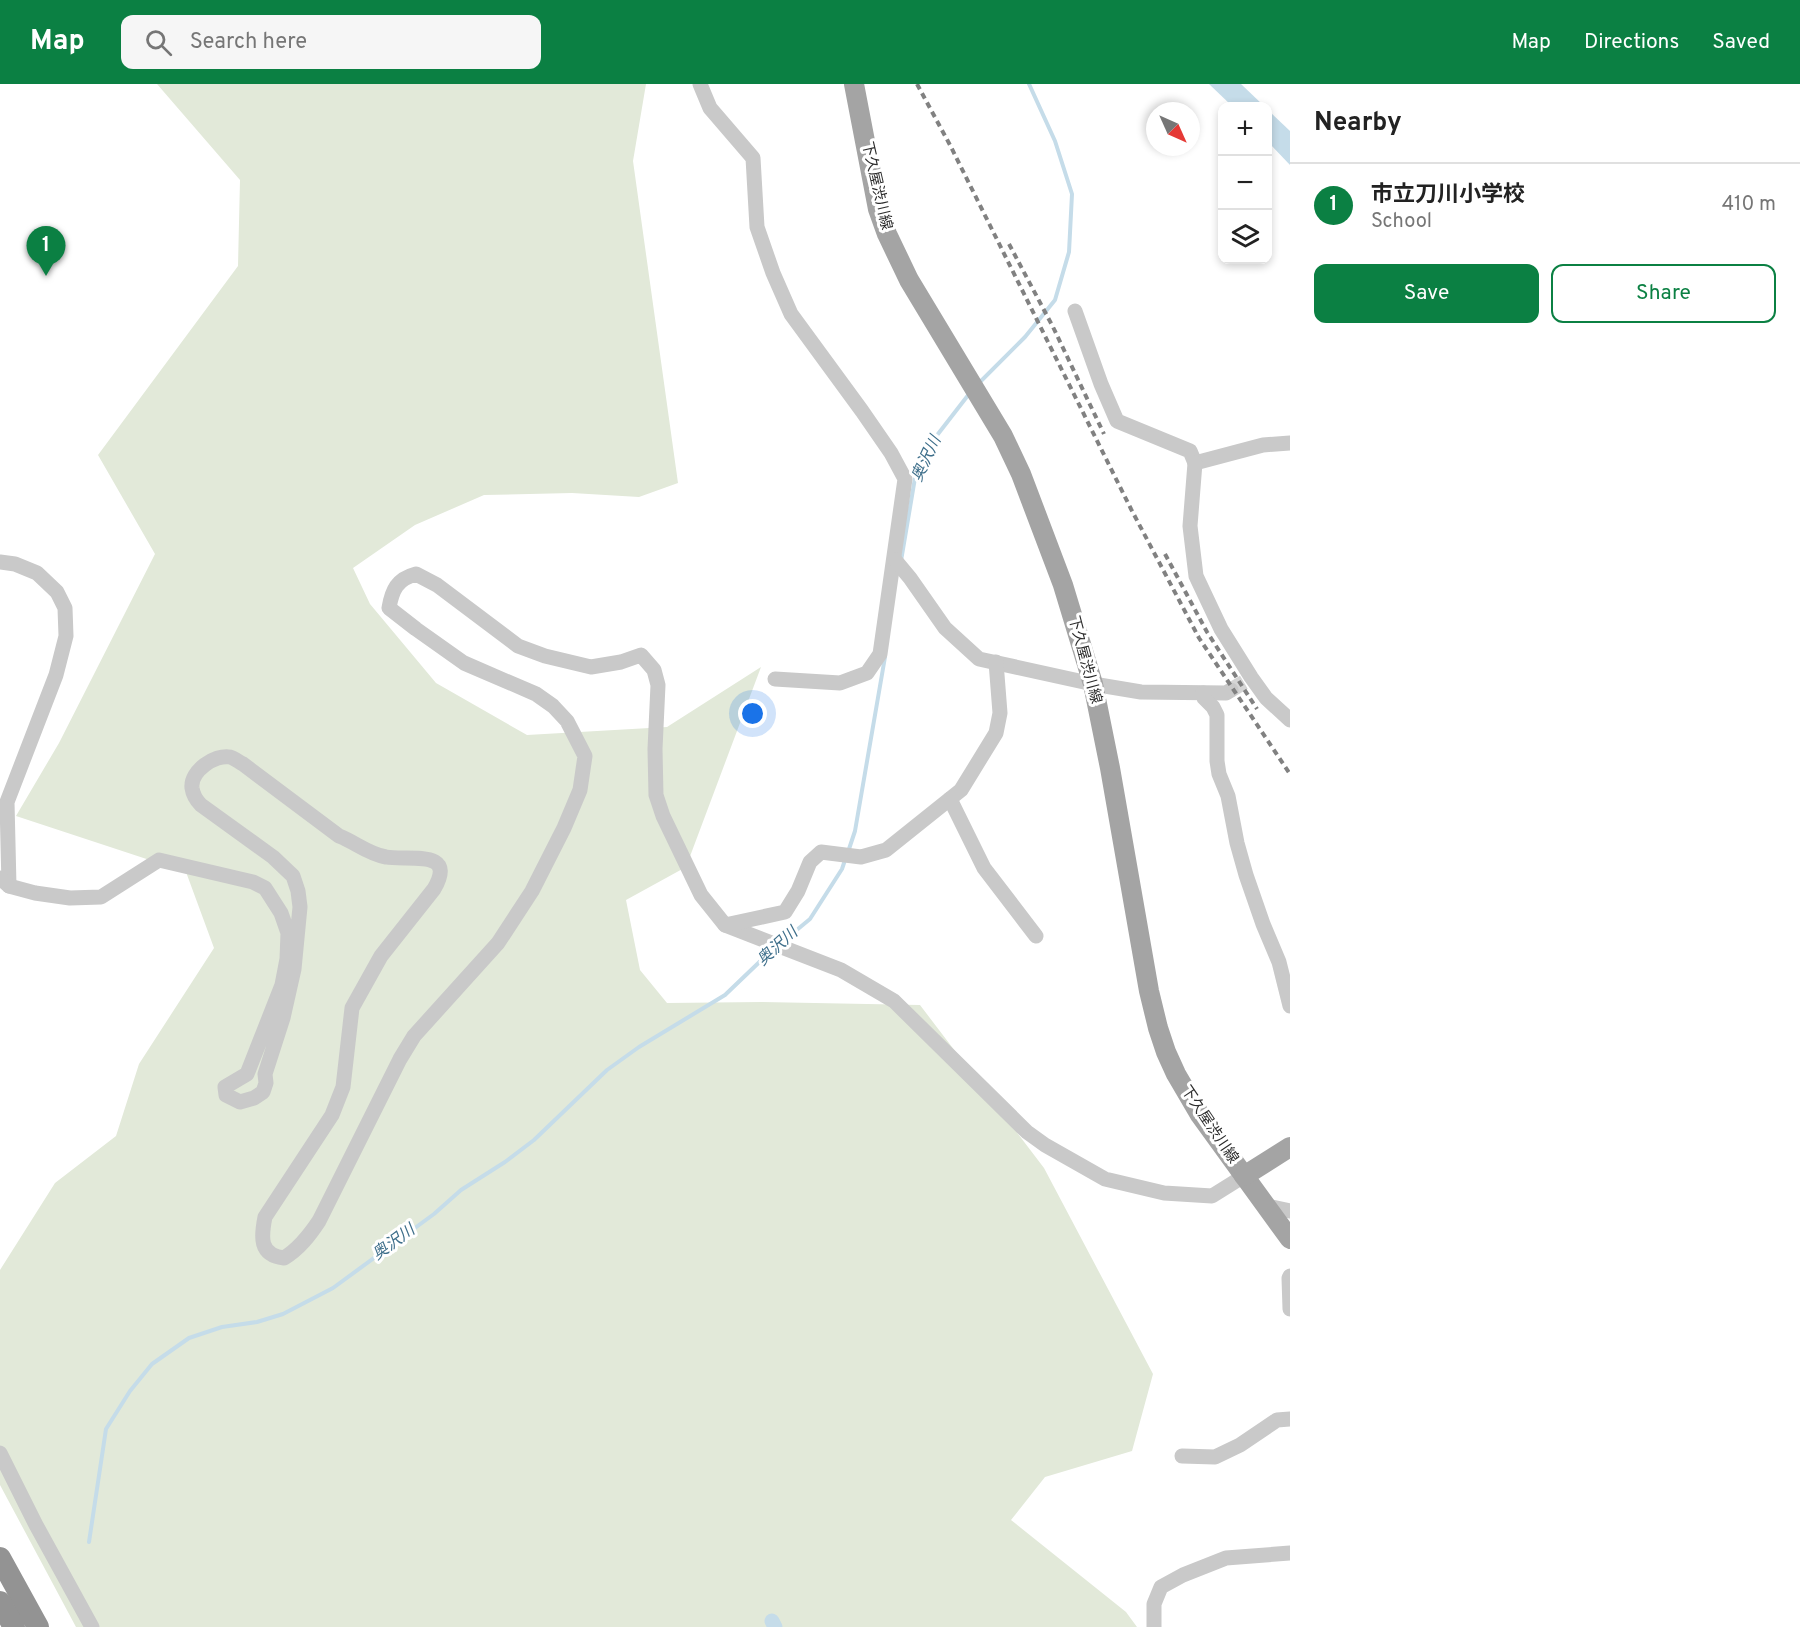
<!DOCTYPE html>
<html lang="en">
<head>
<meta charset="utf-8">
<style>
	:root { --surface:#fff; --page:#f6f6f6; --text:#222; --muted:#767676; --line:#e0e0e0; --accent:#0b8043 }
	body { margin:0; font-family:Overpass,"Noto Sans JP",sans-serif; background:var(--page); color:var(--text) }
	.controls { position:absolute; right:18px; top:18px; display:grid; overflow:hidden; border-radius:12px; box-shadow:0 3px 9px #0003 }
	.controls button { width:54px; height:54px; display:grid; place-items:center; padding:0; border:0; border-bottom:2px solid var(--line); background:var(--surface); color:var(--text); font:30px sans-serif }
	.compass { position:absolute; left:1146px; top:18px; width:54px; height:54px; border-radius:50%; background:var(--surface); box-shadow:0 3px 9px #0003; rotate:135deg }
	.you { position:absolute; left:753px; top:630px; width:21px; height:21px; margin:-15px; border:4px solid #fff; border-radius:50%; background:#1a73e8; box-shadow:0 0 0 9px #1a73e833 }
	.badge { display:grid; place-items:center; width:39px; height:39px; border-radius:50%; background:var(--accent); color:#fff; font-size:20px; font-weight:700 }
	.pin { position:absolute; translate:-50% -50px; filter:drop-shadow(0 2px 3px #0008) }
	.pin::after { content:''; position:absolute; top:32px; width:21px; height:18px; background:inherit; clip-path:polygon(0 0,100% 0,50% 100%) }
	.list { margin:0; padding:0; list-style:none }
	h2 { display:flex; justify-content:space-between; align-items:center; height:78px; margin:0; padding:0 24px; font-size:26px }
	h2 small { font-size:20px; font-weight:400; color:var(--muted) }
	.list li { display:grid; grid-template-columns:39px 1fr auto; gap:18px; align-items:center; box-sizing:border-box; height:84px; padding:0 24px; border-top:2px solid var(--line) }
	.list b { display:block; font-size:22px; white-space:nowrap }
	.list p { margin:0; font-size:20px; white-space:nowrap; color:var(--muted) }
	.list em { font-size:20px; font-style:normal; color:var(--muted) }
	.actions { display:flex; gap:12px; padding:18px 24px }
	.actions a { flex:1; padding:14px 0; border:2px solid var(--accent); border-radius:12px; text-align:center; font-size:21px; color:var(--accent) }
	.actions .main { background:var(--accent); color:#fff }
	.icon { flex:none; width:33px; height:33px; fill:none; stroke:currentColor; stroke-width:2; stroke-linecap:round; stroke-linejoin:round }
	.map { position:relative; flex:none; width:1290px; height:1543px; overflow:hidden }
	header { display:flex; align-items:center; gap:36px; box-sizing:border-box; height:84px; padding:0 30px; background:var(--accent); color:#fff }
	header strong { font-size:28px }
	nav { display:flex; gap:33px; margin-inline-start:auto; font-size:21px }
	.search { width:420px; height:54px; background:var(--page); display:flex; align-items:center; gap:15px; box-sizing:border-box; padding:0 21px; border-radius:12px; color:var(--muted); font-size:22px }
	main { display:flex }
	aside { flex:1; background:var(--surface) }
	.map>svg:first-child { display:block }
	.green { fill:#e2e9d9 }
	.water { fill:#c5dce9 }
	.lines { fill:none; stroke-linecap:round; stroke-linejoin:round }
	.stream { stroke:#c5dce9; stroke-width:4 }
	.canal { stroke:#c5dce9; stroke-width:15 }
	.minor-tunnel { stroke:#d5d5d5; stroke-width:15; stroke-dasharray:15 8; stroke-linecap:butt }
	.minor { stroke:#c9c9c9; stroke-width:15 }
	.major { stroke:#a4a4a4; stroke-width:20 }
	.highway { stroke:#939393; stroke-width:22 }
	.rail { stroke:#818181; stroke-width:4; stroke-dasharray:6 4.5; stroke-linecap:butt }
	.labels { text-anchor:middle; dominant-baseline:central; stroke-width:6; stroke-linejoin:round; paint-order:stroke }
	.street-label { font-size:15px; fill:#2c2c2c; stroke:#fff }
	.water-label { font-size:16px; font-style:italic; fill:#3d6e8a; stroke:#fff }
</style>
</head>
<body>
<header>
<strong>Map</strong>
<div class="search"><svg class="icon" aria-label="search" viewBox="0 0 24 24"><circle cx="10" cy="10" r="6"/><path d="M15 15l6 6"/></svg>Search here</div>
<nav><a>Map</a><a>Directions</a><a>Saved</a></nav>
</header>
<main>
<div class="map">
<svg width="1290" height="1543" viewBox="0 0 1290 1543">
	<rect width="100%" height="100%" fill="#fff"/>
	<!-- green -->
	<polygon class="green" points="157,0 646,0 633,77 678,399 639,413 572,409 484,411 415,441 353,484 370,520 436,599 527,651 667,643 761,583 686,783 626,816 640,886 667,919 762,918 920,921 1044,1084 1153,1290 1132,1367 1045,1393 1011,1436 1126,1528 1137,1543 76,1543 0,1401 0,1186 55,1099 116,1052 139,980 214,864 186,788 16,732 59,659 155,470 98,371 238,182 240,96"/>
	<!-- water -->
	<g class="water">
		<polygon points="1209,0 1241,0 1264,22 1232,22"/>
		<polygon points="1268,26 1290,47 1290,81 1268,58"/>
	</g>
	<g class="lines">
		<!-- stream -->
		<g class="stream">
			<polyline points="978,300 1025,253 1055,216 1069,168 1072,110 1055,57 1029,0"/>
			<polyline points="901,477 915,394 931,359 969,310"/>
			<polyline points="848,768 855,747 885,573"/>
			<polyline points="781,859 810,835 842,785 845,776"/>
			<polyline points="89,1458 106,1345 130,1307 152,1280 189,1254 222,1243 257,1238 283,1230 333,1204 434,1130 461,1106 505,1078 534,1056 607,986 639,963 725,911 773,865"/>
		</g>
		<!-- canal -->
		<polyline class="canal" points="772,1537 775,1543"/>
		<!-- minor-tunnel -->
		<polyline class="minor-tunnel" points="1231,606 1246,597"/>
		<!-- minor -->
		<g class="minor">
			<polyline points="700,0 710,24 753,74 757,143 773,189 791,230 862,327 891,369 905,395 880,570 867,589 840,599 775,595"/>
			<polyline points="1075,227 1101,300 1117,337 1190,367 1195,379 1263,361 1290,359"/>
			<polyline points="1195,379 1190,442 1196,492 1221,545 1251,593 1266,614 1290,636"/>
			<polyline points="895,476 910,494 945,544 979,575 1093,600 1141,608 1226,609 1231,606"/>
			<polyline points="0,478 15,480 37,489 57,508 65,524 66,552 56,591 7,718 9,802"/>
			<polyline points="1203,609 1204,614 1213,623 1217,631 1217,677 1219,690 1228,712 1237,759 1246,791 1263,840 1279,878 1290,922"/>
			<polyline points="950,715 984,784 1036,852"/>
			<path d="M0,794L9,802L35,809L70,814L101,813L159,776L253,798L265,804L281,829L288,849L287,875L282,901L247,990L225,1003L226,1011L240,1018L254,1014L263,1008L266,999L265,990L283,934L294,885L300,823L298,807L293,792L273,773L201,721C196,716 193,711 192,704C190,687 215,670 230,673C234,674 239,678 243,680L339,752C355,758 368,770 386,773C407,777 458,764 434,805L381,872L352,924L343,1003L332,1031L265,1133C261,1153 259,1171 284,1174C299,1165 309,1152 319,1137L400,975L414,952L498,859L532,807L564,744L580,706L585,672L567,637L553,622L536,610L464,579L416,545L389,524C392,506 397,495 416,490L437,501L518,562L545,572L591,583L621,578L641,571L654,586L658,601L655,665L656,711L663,732L701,811L725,841L841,886L894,917L1027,1048L1045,1061L1105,1095L1164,1109L1212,1112L1244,1092"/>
			<polyline points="725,841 785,828 798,807 810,778 821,768 861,773 886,766 961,706 996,649 1000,629 996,578"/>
			<polyline points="1267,1122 1290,1127"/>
			<polyline points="1290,1192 1289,1194 1290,1225"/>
			<polyline points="0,1369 36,1441 92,1543"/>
			<polyline points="1182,1372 1215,1373 1240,1361 1277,1336 1290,1335"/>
			<polyline points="1154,1543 1154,1520 1161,1503 1183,1491 1226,1474 1290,1469"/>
		</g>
		<!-- major -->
		<g class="major">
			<polyline points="854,0 878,125 887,150 909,196 1003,352 1021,390 1063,501 1093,600 1110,684 1149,907 1158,944 1166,968 1176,990 1200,1031 1290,1155"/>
			<polyline points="1244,1092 1290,1063"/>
		</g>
		<!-- highway -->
		<g class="highway">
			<polyline points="0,1474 38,1543"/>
			<polyline points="0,1518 14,1543"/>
		</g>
		<!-- rail -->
		<g class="rail">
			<polyline points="917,0 950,61 1131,425 1199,554 1290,690"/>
			<polyline points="1009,160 1053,243 1104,350"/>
			<polyline points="1165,470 1207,548 1257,625"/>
		</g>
	</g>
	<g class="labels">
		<!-- street labels -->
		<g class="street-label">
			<text transform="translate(876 102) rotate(77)">下久屋渋川線</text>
			<text transform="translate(1084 576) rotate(75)">下久屋渋川線</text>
			<text transform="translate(1209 1041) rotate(56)">下久屋渋川線</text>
		</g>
		<!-- water labels -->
		<g class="water-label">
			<text transform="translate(927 375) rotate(-65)">奥沢川</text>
			<text transform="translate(778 863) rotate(-42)">奥沢川</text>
			<text transform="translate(394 1159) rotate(-36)">奥沢川</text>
		</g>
	</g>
</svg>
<div class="controls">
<button>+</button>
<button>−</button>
<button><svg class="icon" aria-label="layers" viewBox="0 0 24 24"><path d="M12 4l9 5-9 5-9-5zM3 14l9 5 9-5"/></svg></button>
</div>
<svg class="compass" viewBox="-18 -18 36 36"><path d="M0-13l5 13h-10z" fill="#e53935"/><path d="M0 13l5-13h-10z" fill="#767676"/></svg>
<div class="you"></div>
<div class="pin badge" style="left:46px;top:192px">1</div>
</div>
<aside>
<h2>Nearby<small></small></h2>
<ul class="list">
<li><span class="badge">1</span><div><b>市立刀川小学校</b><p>School</p></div><em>410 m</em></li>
</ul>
<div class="actions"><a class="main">Save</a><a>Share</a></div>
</aside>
</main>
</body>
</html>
